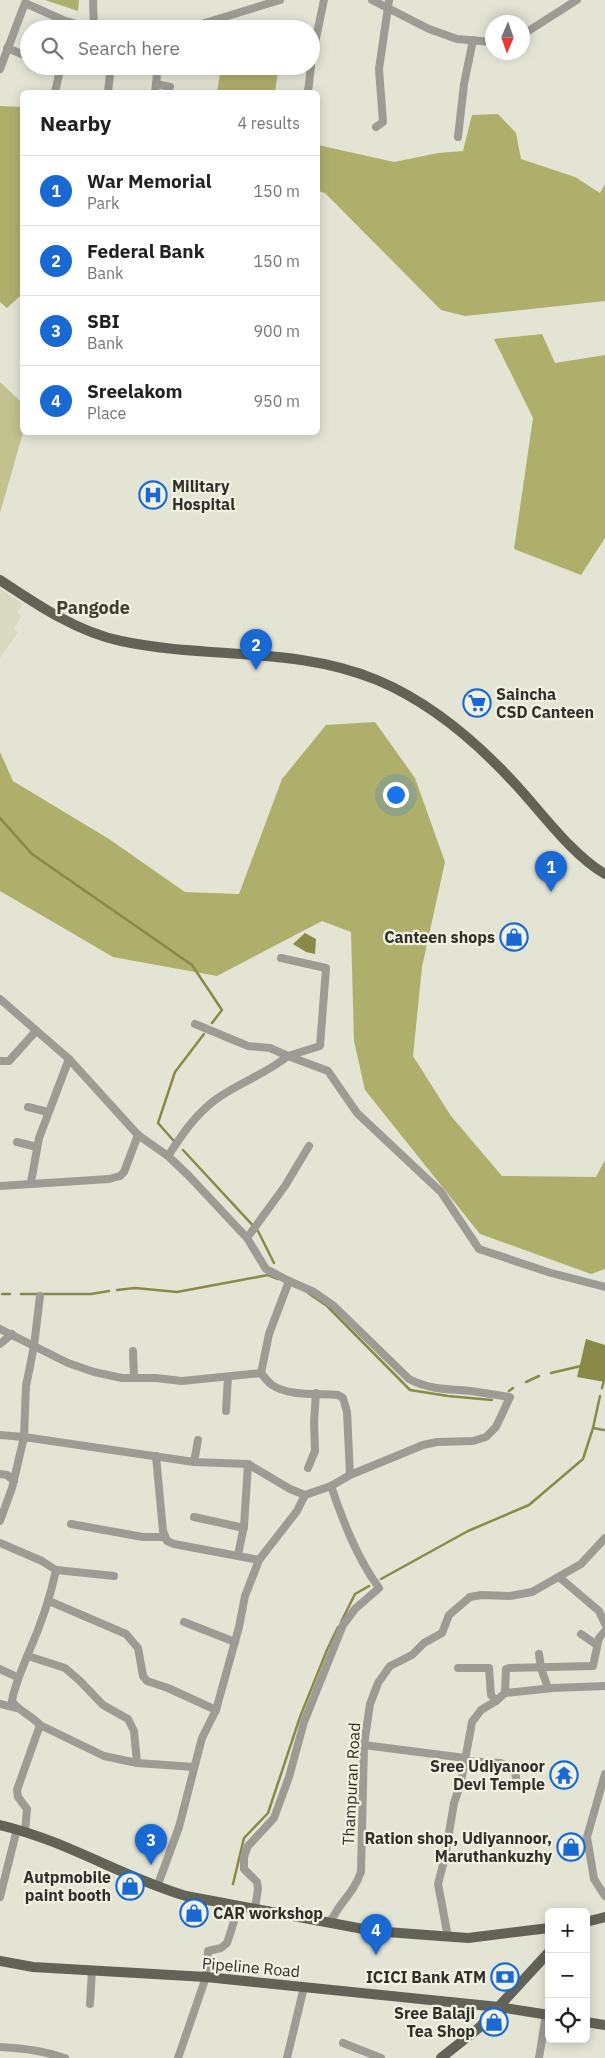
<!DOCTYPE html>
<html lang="en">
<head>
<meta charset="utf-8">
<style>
	:root { --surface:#fff; --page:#f2f2f2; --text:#202124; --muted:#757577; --line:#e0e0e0; --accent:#1a68d2 }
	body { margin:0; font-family:"IBM Plex Sans",sans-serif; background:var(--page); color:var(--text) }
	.controls { position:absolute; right:15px; bottom:15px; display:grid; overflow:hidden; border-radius:8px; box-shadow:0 2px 12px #0003 }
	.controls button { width:45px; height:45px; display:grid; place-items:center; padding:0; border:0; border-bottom:1px solid var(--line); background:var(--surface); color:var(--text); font:25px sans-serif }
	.compass { position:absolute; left:485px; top:15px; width:45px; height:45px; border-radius:50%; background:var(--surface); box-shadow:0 2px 12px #0003; rotate:182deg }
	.you { position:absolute; left:395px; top:794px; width:18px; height:18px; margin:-12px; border:4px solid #fff; border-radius:50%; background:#1a73e8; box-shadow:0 0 0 8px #1a73e833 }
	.badge { display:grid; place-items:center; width:32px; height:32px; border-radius:50%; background:var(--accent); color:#fff; font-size:16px; font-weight:700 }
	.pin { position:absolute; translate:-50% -41px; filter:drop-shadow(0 1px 2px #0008) }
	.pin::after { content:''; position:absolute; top:26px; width:18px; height:15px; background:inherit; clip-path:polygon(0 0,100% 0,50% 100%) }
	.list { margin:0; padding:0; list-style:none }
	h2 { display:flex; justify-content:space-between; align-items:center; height:65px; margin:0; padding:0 20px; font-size:21px }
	h2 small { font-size:16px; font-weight:400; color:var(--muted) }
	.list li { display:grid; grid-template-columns:32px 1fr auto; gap:15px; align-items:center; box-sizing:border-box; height:70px; padding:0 20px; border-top:1px solid var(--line) }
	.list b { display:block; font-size:19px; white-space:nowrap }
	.list p { margin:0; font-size:16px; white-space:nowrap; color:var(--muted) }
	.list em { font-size:16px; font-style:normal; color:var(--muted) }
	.icon { flex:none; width:28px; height:28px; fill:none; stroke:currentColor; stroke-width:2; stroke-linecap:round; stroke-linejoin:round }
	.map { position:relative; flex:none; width:605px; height:2058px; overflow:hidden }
	.search { position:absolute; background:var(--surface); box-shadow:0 2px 12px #0003; left:20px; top:20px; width:300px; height:55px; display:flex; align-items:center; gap:12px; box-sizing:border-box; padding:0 18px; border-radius:28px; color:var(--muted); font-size:19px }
	.panel { position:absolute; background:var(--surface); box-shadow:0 2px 12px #0003; left:20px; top:90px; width:300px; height:345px; border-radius:8px }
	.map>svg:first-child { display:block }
	.built { fill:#d9d9c2 }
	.green { fill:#c2c28e }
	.forest { fill:#afaf6c }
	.water { fill:#8a8a48 }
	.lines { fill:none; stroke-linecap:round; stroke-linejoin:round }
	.stream { stroke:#8a8a48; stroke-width:2.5 }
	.minor { stroke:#9c9c95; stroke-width:8 }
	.major { stroke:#626257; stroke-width:10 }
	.labels { text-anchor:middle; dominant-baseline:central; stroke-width:4.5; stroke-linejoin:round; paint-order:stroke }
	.poi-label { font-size:16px; font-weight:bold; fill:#30302a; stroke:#f0f1e1; text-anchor:end }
	.street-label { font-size:16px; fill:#30302a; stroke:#f0f1e1 }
	.neighbourhood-label { font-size:18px; font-weight:bold; fill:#3e3e31; stroke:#f0f1e1 }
</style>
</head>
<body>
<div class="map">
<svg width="605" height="2058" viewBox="0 0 605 2058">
	<rect width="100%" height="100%" fill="#e3e4d4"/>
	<!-- built -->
	<polygon class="built" points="0,589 23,604 17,612 22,616 13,629 18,632 0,658"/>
	<!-- green -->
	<polygon class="green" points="0,382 22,403 23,433 0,513"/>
	<!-- forest -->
	<g class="forest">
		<polygon points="45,0 79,0 78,11"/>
		<polygon points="195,66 279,66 275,92 217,92 220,74"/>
		<polygon points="0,106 22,107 22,155 20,156 22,172 22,294 7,308 0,302"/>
		<polygon points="498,114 516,133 521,159 575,177 600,193 605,184 605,301 465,316 441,310 325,193 318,191 318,145 394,162 438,153 463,151 472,115"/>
		<polygon points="542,334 555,363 605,355 605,538 581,575 514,549 533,418 494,339"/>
		<polygon points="375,722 415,778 445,862 422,967 413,1056 451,1116 502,1176 596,1177 605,1160 605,1269 591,1274 480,1234 365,1090 354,1041 351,932 322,921 217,976 113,957 0,891 0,752 13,781 109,839 185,892 239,894 282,779 326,725"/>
	</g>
	<!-- water -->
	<g class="water">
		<polygon points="305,933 316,939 315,954 306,952 293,944"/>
		<polygon points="586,1339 605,1345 605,1382 577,1377"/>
	</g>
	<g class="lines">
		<!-- stream -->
		<g class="stream">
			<polyline points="0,818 32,854 192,965 222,1010 212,1023"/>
			<polyline points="173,1140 158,1123 175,1072 204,1034"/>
			<polyline points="183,1150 258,1231 274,1263"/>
			<polyline points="117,1290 135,1288 177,1292 268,1275 278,1279"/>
			<polyline points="308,1293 327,1306 410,1390 448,1396 492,1400"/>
			<polyline points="2,1294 10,1294"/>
			<polyline points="21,1294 91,1294 109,1291"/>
			<polyline points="551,1373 581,1366"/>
			<polyline points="526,1382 539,1376"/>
			<polyline points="602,1388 605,1376"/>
			<polyline points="509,1391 513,1388"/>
			<polyline points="593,1428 600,1396"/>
			<polyline points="381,1579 468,1531 529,1505 583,1459 593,1428 604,1430"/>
			<polyline points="341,1622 355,1594 369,1586"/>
			<polyline points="233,1884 244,1838 268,1813 300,1717 327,1650 338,1627"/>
		</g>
		<!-- minor -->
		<g class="minor">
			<polyline points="93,0 94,29"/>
			<polyline points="372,0 429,29 457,39 492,42"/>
			<polyline points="185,29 280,0"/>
			<polyline points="522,35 577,0"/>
			<polyline points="7,48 29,57"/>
			<polyline points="311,62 324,0"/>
			<polyline points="0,69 25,3 63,20 93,29"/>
			<polyline points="156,84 170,87"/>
			<polyline points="55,92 61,66"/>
			<polyline points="108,92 111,66"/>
			<polyline points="155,92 158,66"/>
			<polyline points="308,92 311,66"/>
			<polyline points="376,127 383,122 379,69 389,0"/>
			<polyline points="458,137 464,84 473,40"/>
			<polyline points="281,958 326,968 320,1046 288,1056"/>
			<polyline points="0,999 69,1059 138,1135 168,1156 189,1176 247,1238 266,1269 289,1281 269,1334 261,1373 182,1381 156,1378 122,1378 94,1372 68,1363 34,1346 26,1386 24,1437 0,1435"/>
			<polyline points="288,1056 328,1071 357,1113 441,1192 479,1249 551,1273 605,1287"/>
			<polyline points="0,1061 9,1061 36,1031"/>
			<polyline points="28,1107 48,1112"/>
			<polyline points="17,1142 37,1147"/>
			<path d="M168,1156C182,1135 195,1115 215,1100C238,1083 266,1074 288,1056L270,1048L248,1046L195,1024"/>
			<polyline points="31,1182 39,1138 69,1059"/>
			<polyline points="0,1186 109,1179 120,1176 124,1172 138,1135"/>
			<polyline points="247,1238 285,1186 309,1146"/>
			<polyline points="0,1329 34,1346 40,1296"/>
			<polyline points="0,1344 12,1334"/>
			<polyline points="133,1351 134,1378"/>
			<path d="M261,1373C264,1377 268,1382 272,1385C290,1397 318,1393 338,1395L343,1398L347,1412L350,1475"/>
			<polyline points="226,1411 228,1377"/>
			<polyline points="156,1456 163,1531 167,1541 174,1544 259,1560"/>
			<polyline points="194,1462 198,1440"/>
			<polyline points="308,1468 315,1451 314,1422 316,1393"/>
			<polyline points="0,1474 7,1475 14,1481"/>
			<polyline points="194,1517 244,1528"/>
			<path d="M0,1521L12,1488L24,1437L194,1462L248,1464L290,1489L305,1495L331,1486L350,1475L423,1445L437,1442L473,1441L486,1437L496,1427L510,1397C497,1395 484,1393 471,1391C448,1389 430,1390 409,1379L334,1306L314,1292L289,1281"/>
			<polyline points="71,1524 143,1537 165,1537"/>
			<path d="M0,1543L42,1561L56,1570C50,1599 40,1627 28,1654C22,1670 15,1683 12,1701C16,1709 32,1716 40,1725L17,1790L18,1797L27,1809L25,1831"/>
			<polyline points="238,1555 244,1526 248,1464"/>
			<polyline points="56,1570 114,1576"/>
			<polyline points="559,1577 599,1611 605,1624"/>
			<polyline points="49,1601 126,1634 138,1648 143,1676 147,1681 168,1688 216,1710"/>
			<polyline points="184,1622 235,1642"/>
			<polyline points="581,1634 597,1645"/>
			<polyline points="539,1654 541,1668 548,1688"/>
			<polyline points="28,1656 65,1668 80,1681 103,1705 128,1719 134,1731 137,1763"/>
			<polyline points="458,1668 489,1668 491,1695 496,1701"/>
			<polyline points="0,1669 17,1677"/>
			<polyline points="505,1693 506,1669 509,1668 593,1666 599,1638 605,1631"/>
			<polyline points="0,1704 17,1708"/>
			<polyline points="40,1725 104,1756 137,1763 194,1767"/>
			<polyline points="364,1745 465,1758"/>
			<polyline points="464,1761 501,1763 515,1770 517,1786"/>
			<polyline points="605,1774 587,1837 594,1879 605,1896"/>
			<polyline points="157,1887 179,1827 202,1738 216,1710 239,1627 245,1596 259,1560 297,1511 305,1495"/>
			<polyline points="0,1897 17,1829"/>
			<path d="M255,1908L258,1889L257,1882L244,1869V1857L248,1846L274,1818L289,1777L304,1722L343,1625L355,1609L379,1588C357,1558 343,1521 331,1486"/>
			<path d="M329,1922C334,1917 336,1911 340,1906C349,1894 356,1886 361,1872L364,1745L370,1704L378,1683L390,1666L412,1655L424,1643L442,1633L449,1615L470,1597L481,1595L510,1596L532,1592L581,1564L605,1538"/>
			<polyline points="448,1937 438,1884 445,1857 454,1803 461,1782 472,1722 481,1710 496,1701 505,1693 553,1688 605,1686"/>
			<polyline points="90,2004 92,1970"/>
			<polyline points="343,2043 381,2058"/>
			<path d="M0,2047C23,2048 44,2051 65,2058"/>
			<polyline points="178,2058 206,1977 208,1951 221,1948 227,1943 239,1906"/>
			<polyline points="287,2058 304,1987"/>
			<polyline points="539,2058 546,2015"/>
		</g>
		<!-- major -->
		<g class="major">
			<path d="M0,580C36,604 77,632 121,641C205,659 296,646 377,680C432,703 478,743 517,786C542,813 573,856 605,874"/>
			<path d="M0,1825C65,1840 122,1877 186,1896L374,1931L413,1934L468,1938L549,1928"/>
			<polyline points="586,1922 605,1917"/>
			<polyline points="0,1961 33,1967 206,1977 499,2007 549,2015"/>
			<polyline points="586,2022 605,2025"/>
			<polyline points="441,2058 480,2027 549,1952"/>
		</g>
	</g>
	<!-- icons -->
	<defs>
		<g id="hospital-ring" transform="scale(1.4375)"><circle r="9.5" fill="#f0f1e1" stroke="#1a68d2" stroke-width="1.5"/><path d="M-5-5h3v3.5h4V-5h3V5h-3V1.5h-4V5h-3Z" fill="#1a68d2"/></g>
		<g id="supermarket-ring" transform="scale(1.4375)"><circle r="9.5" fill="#f0f1e1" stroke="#1a68d2" stroke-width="1.5"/><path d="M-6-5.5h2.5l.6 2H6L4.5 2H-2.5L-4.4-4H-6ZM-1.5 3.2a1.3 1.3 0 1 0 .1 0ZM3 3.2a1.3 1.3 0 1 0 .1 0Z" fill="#1a68d2"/></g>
		<g id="shop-ring" transform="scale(1.4375)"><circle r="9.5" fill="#f0f1e1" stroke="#1a68d2" stroke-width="1.5"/><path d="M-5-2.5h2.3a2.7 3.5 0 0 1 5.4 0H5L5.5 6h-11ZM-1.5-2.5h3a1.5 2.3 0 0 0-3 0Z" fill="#1a68d2"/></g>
		<g id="temple-ring" transform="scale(1.4375)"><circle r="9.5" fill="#f0f1e1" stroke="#1a68d2" stroke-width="1.5"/><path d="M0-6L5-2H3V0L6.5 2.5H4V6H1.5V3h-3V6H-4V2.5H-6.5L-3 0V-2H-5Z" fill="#1a68d2"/></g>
		<g id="bank-ring" transform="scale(1.4375)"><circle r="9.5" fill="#f0f1e1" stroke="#1a68d2" stroke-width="1.5"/><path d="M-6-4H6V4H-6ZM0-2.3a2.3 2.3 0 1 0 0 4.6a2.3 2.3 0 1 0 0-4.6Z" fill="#1a68d2"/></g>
	</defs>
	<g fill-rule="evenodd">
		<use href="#hospital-ring" x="153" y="495"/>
		<use href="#supermarket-ring" x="477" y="703"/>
		<use href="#shop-ring" x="514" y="937"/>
		<use href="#temple-ring" x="564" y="1775"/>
		<use href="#shop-ring" x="571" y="1847"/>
		<use href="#shop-ring" x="130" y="1886"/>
		<use href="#shop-ring" x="194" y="1913"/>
		<use href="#bank-ring" x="505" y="1977"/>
		<use href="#shop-ring" x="494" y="2022"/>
	</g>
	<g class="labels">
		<!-- poi labels -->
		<g class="poi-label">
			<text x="172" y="486" text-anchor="start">Military<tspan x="172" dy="18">Hospital</tspan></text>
			<text x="496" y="694" text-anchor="start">Saincha<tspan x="496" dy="18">CSD Canteen</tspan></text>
			<text x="495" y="937">Canteen shops</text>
			<text x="545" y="1766">Sree Udiyanoor<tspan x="545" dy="18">Devi Temple</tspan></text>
			<text x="552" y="1838">Ration shop, Udiyannoor,<tspan x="552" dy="18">Maruthankuzhy</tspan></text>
			<text x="111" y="1877">Autpmobile<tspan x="111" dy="18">paint booth</tspan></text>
			<text x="213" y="1913" text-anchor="start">CAR workshop</text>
			<text x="486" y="1977">ICICI Bank ATM</text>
			<text x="475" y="2013">Sree Balaji<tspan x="475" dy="18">Tea Shop</tspan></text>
		</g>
		<!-- street labels -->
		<g class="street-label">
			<text transform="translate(351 1784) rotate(-87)">Thampuran Road</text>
			<text transform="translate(251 1967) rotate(5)">Pipeline Road</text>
		</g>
		<!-- neighbourhood labels -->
		<g class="neighbourhood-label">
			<text x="93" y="607">Pangode</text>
		</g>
	</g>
</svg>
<div class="controls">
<button>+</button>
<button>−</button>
<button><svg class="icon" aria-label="locate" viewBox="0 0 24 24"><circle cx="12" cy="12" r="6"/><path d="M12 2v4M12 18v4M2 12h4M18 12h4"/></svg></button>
</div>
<svg class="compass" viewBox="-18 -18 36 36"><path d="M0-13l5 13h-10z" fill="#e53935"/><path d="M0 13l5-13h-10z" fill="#757577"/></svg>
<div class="you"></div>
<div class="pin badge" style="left:551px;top:892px">1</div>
<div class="pin badge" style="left:256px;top:670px">2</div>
<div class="pin badge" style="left:151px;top:1865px">3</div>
<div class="pin badge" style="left:376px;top:1955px">4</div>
<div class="search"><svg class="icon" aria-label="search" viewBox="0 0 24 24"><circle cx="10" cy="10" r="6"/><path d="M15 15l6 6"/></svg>Search here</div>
<section class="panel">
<h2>Nearby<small>4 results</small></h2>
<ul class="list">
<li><span class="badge">1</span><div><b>War Memorial</b><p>Park</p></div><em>150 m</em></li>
<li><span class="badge">2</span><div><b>Federal Bank</b><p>Bank</p></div><em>150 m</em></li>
<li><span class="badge">3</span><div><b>SBI</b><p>Bank</p></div><em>900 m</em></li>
<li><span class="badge">4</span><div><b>Sreelakom</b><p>Place</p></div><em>950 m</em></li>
</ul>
</section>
</div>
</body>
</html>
